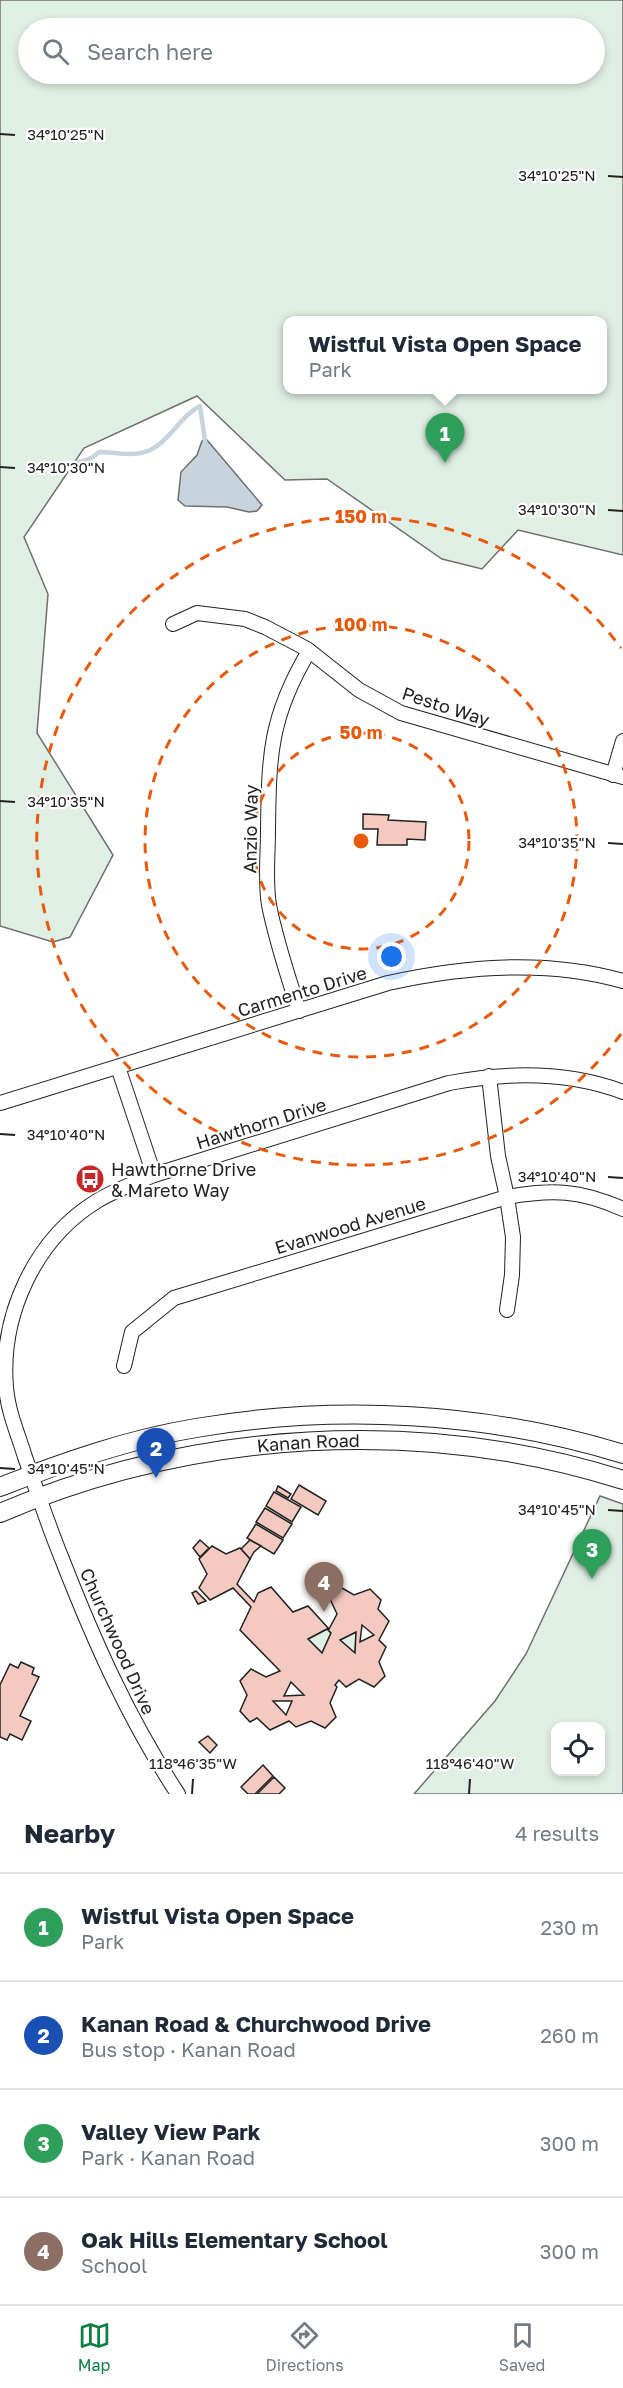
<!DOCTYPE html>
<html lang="en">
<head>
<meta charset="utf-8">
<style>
	:root { --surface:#fff; --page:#f2f2f3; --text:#1f2937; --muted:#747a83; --line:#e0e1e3; --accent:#0b8043 }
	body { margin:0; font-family:"Golos Text",sans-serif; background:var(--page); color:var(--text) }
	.controls { position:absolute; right:18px; bottom:18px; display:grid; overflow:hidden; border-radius:12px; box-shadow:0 3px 9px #0003 }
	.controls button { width:54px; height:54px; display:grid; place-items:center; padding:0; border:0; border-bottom:2px solid var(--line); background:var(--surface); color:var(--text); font:30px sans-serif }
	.you { position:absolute; left:392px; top:957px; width:21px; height:21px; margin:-15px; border:4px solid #fff; border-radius:50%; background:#1a73e8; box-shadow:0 0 0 9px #1a73e833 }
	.badge { display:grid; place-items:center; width:39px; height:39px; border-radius:50%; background:var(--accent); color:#fff; font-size:20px; font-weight:700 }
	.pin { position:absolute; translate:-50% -50px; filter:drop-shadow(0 2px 3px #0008) }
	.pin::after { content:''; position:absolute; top:32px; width:21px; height:18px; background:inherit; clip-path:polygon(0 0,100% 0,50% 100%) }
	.popup { position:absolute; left:283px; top:316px; width:324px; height:78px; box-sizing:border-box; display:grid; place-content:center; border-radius:12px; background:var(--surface); filter:drop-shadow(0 2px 4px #0005); font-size:20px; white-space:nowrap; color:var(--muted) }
	.popup b { font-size:22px; color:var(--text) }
	.popup::after { content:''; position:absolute; left:50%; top:100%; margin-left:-12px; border:12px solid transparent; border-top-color:var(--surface) }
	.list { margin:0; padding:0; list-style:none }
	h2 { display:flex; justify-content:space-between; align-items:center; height:78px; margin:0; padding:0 24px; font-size:26px }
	h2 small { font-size:20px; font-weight:400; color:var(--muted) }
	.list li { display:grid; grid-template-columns:39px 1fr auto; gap:18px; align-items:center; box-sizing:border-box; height:108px; padding:0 24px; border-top:2px solid var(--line) }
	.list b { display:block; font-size:22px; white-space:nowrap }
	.list p { margin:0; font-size:20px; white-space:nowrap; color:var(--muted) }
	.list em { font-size:20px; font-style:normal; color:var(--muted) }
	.icon { flex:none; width:33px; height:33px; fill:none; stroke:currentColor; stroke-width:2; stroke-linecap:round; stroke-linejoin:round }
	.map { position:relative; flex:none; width:623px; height:1794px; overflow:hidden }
	.search { position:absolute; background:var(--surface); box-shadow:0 3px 9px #0003; left:18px; right:18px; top:18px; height:66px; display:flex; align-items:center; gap:15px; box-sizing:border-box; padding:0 21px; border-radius:33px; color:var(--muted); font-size:22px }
	.sheet { height:510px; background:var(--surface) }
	nav { display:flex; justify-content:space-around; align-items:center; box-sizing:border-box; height:84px; border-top:2px solid var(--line); background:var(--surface); font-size:16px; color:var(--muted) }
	nav a { display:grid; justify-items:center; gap:3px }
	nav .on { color:var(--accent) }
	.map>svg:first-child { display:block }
	.green { fill:#e0efe3; stroke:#6f6f6f; stroke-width:1.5; fill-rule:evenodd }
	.water { fill:#c7d3dd; stroke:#6f6f6f; stroke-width:1.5 }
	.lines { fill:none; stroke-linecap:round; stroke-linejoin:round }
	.stream { stroke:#c7d3dd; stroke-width:4.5 }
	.building { fill:#f3c9c0; stroke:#222; stroke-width:1.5; fill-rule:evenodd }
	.street-casing { stroke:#222; stroke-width:16 }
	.secondary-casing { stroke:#222; stroke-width:20 }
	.street { stroke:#fff; stroke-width:14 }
	.secondary { stroke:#fff; stroke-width:18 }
	.ticks { fill:none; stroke:#222; stroke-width:2 }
	.ring { fill:none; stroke:#e8590c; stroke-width:3; stroke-dasharray:10 8 }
	.labels { text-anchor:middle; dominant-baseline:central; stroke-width:4.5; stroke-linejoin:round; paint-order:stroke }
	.street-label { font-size:18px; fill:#222; stroke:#fff }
	.poi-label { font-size:18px; fill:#222; stroke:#fff; text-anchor:start }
	.ticks-label { font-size:15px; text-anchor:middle; fill:#222; stroke:#fff; stroke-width:4.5; stroke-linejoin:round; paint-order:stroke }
	.centre { fill:#e8590c; stroke:#fff; stroke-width:3 }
	.ring-label { font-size:18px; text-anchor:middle; font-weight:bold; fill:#e8590c; stroke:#fff; stroke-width:4.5; stroke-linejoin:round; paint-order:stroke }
</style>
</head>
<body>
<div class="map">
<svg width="623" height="1794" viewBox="0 0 623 1794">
	<rect width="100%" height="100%" fill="#fff"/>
	<!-- green -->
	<g class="green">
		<path d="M0,0H623V555L518,530L482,569L442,559L327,479L285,480L197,396L84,448L24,537L48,594L37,733L113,855L70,937L53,942L0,926ZM28,28H594V74H28ZM288,320H602V390H288Z"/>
		<path d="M600,1496L623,1504V1794H414L495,1701L526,1654ZM556,1726H600V1772H556Z"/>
		<polygon points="327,1629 331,1633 322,1653 308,1639"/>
		<polygon points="356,1632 355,1653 340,1640"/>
	</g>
	<!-- water -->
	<polygon class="water" points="207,440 262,505 257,511 249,512 227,507 185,506 178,500 181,472 197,455 202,441"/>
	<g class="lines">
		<!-- stream -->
		<path class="stream" d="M58,467C73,462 87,464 99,452C113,452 127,456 141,453C167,448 178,417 200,406L205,441"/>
	</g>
	<!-- building -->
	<g class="building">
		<polygon points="363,814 389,815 388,820 426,822 425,840 407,839 407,845 377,845 378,829 363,829"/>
		<polygon points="299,1485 326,1501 318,1515 291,1499"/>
		<polygon points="278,1486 291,1494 288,1498 276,1491"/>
		<polygon points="274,1492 301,1507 292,1522 266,1506"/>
		<polygon points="265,1508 292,1524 283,1538 256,1522"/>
		<polygon points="256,1524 283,1540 274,1554 247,1538"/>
		<polygon points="200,1540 209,1548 200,1557 193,1548"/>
		<polygon points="250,1540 261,1546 254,1552 250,1559 241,1549"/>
		<path d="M212,1546L226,1554L240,1548L250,1559L237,1584L254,1602L258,1593L271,1587L293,1612L308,1606L329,1629L337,1614L330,1599L342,1588L354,1595L370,1589L381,1600L378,1609L389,1621L379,1640L386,1647L379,1662L385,1676L374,1687L359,1679L346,1687L339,1680L335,1685L337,1687L330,1703L336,1717L325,1728L311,1721L296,1727L289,1721L270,1730L257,1718L250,1722L240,1711L247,1695L240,1681L251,1669L266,1677L280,1671L240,1630L251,1607L233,1588L210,1600L199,1588L207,1574L199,1559ZM362,1625L374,1635L360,1642ZM327,1629L331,1633L322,1653L308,1639ZM356,1632L355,1653L340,1640ZM291,1682L304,1695L284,1696ZM273,1701H292L286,1715Z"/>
		<polygon points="196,1591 206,1601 198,1604 192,1593"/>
		<polygon points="21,1662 34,1668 32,1674 39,1677 20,1716 31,1721 22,1740 10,1734 7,1740 0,1737 0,1685 10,1664 18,1668"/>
		<polygon points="208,1736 217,1745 210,1753 199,1742"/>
		<polygon points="263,1765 273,1776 255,1794 248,1794 241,1787"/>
		<polygon points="274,1777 285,1788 279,1794 257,1794"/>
	</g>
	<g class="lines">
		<!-- street casing -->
		<g class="street-casing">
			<g id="street">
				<polyline points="173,624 197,613 245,619 265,627 307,649 359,690 401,713 623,777"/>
				<polyline points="613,775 623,741"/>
				<path d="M299,1011C288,976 276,941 269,905C265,881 268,855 268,831C269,757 269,718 309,651"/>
				<polyline points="118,1067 154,1175"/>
				<polyline points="489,1076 498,1156 507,1197 513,1237 512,1275 507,1310"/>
				<path d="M0,1103L388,983C465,966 546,959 623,981"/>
				<path d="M124,1366L132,1332L174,1298L507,1197C553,1189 580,1190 623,1209"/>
				<path d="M178,1794C129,1720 94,1641 62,1559C48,1525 37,1491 25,1457C18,1434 8,1412 6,1387C0,1315 35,1239 97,1201C115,1190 135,1183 154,1175L449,1083C507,1072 567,1071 623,1092"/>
			</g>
		</g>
		<!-- secondary casing -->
		<g class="secondary-casing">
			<g id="secondary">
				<path d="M0,1487C63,1462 129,1439 196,1428C336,1404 487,1412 623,1454"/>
				<path id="s1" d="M0,1513C193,1430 422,1416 623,1480"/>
			</g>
		</g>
		<!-- street -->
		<use href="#street" class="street"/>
		<!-- secondary -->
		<use href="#secondary" class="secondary"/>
	</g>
	<!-- ticks -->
	<path class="ticks" d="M0,134L15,135M608,176L623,177M0,467L15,468M608,510L623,511M0,801L15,802M608,843L623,844M0,1134L15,1135M608,1177L623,1178M0,1468L15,1469M608,1510L623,1511M192,1794L193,1779M469,1794L470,1779"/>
	<!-- distance rings -->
	<g class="ring">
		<circle cx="361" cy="841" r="108"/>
		<circle cx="361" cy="841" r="216"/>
		<path d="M621 1034A324 324 0 1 1 621 648"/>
	</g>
	<!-- icons -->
	<defs>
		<g id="bus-disc" transform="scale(1.5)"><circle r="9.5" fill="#c62828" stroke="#fff"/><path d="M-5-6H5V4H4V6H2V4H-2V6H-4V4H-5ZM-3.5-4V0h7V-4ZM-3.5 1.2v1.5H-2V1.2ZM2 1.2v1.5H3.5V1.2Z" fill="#fff"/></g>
	</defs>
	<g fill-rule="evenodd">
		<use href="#bus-disc" x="90" y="1179"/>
	</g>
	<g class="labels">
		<!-- street labels -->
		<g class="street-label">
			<text transform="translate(446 706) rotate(18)">Pesto Way</text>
			<text transform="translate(250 829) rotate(-89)">Anzio Way</text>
			<text transform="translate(302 991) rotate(-17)">Carmento Drive</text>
			<text transform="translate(261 1123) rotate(-17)">Hawthorn Drive</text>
			<text transform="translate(350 1225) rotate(-17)">Evanwood Avenue</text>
			<text stroke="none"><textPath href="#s1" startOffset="318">Kanan Road</textPath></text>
			<text transform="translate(118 1641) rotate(66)">Churchwood Drive</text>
		</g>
		<!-- poi labels -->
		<g class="poi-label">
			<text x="111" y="1169">Hawthorne Drive<tspan x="111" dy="21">&amp; Mareto Way</tspan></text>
		</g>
	</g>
	<g class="ticks-label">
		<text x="66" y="140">34°10'25"N</text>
		<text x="557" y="181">34°10'25"N</text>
		<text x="66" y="473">34°10'30"N</text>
		<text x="557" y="515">34°10'30"N</text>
		<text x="66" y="807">34°10'35"N</text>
		<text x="557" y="848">34°10'35"N</text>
		<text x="66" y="1140">34°10'40"N</text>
		<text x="557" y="1182">34°10'40"N</text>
		<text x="66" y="1474">34°10'45"N</text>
		<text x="557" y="1515">34°10'45"N</text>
		<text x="193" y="1769">118°46'35"W</text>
		<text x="470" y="1769">118°46'40"W</text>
	</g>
	<circle cx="361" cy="841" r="9" class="centre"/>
	<g class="ring-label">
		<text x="361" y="523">150 m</text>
		<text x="361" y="631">100 m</text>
		<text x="361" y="739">50 m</text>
	</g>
</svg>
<div class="controls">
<button><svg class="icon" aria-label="locate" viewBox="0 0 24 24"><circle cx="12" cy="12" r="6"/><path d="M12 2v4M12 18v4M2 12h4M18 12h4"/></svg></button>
</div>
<div class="you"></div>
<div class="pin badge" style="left:445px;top:463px;background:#2e9e5b">1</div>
<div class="popup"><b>Wistful Vista Open Space</b>Park</div>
<div class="pin badge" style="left:156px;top:1478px;background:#1a4fb4">2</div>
<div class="pin badge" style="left:592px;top:1579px;background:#2e9e5b">3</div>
<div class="pin badge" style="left:324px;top:1612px;background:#8d6e63">4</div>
<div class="search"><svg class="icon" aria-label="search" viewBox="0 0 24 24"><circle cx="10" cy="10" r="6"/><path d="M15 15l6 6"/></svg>Search here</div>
</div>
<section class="sheet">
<h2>Nearby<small>4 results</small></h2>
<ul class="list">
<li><span class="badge" style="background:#2e9e5b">1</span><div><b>Wistful Vista Open Space</b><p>Park</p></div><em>230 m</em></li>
<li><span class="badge" style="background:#1a4fb4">2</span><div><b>Kanan Road &amp; Churchwood Drive</b><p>Bus stop · Kanan Road</p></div><em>260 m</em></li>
<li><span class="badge" style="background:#2e9e5b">3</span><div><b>Valley View Park</b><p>Park · Kanan Road</p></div><em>300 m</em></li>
<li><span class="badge" style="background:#8d6e63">4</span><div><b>Oak Hills Elementary School</b><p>School</p></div><em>300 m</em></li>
</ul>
</section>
<nav>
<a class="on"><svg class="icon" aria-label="map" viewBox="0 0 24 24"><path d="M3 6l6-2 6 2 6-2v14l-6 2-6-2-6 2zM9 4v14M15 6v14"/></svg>Map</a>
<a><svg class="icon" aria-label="directions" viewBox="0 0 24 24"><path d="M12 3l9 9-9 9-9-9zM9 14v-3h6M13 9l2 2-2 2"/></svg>Directions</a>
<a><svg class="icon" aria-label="saved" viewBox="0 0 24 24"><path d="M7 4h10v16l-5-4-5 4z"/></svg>Saved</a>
</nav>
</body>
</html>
